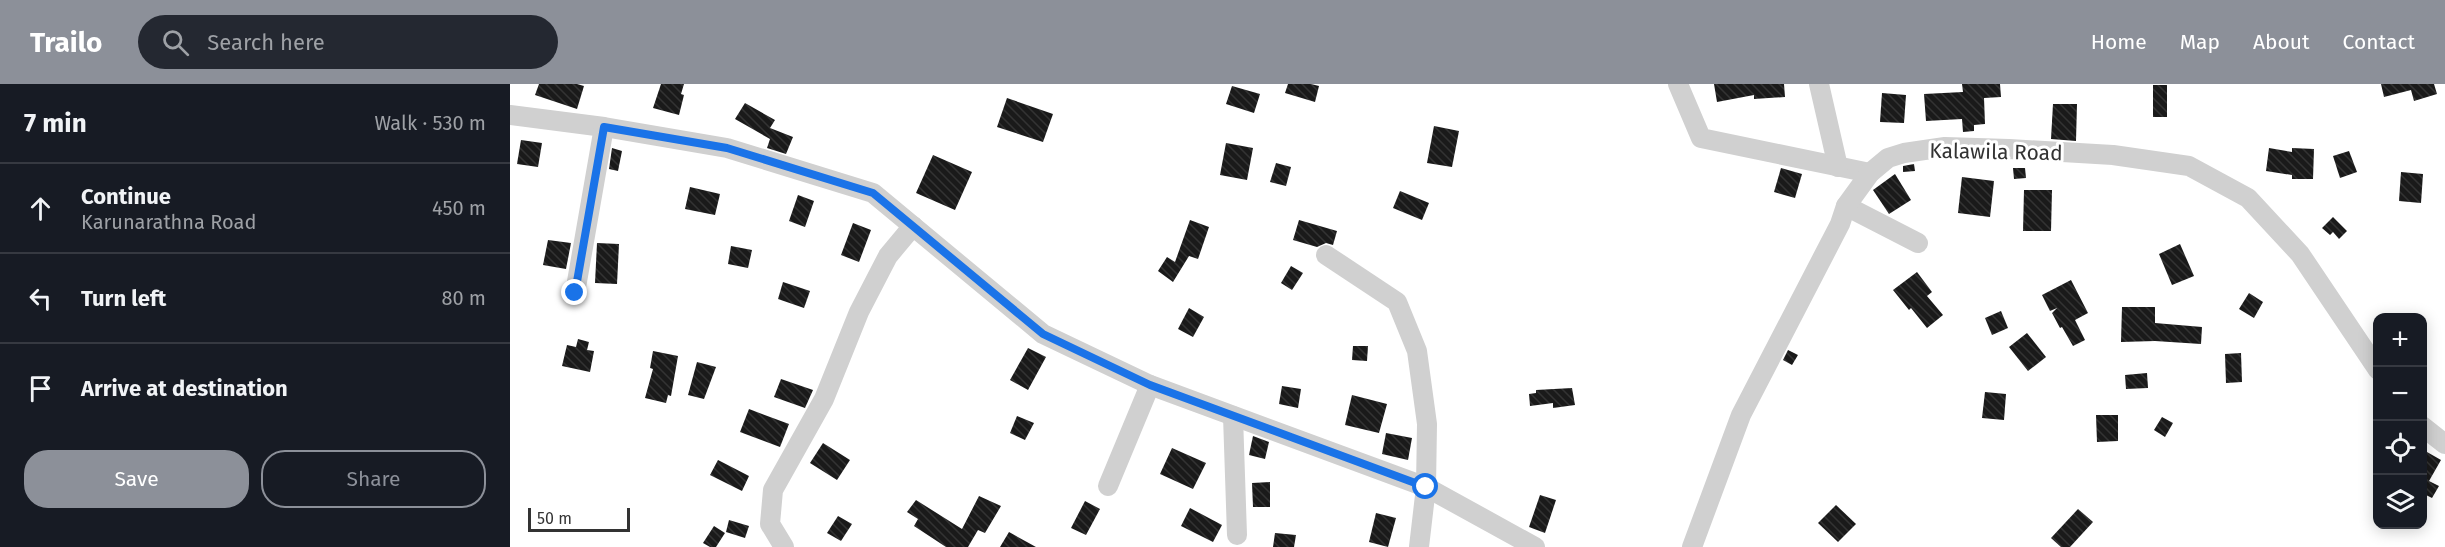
<!DOCTYPE html>
<html lang="en">
<head>
<meta charset="utf-8">
<style>
	:root { --surface:#171b24; --page:#242831; --text:#f1f3f6; --muted:#9ea1a6; --line:#363941; --accent:#8c9099 }
	body { margin:0; font-family:"Fira Sans",sans-serif; background:var(--page); color:var(--text) }
	.controls { position:absolute; right:18px; bottom:18px; display:grid; overflow:hidden; border-radius:12px; box-shadow:0 3px 15px #0003 }
	.controls button { width:54px; height:54px; display:grid; place-items:center; padding:0; border:0; border-bottom:2px solid var(--line); background:var(--surface); color:var(--text); font:30px sans-serif }
	.scale { position:absolute; left:18px; bottom:15px; width:102px; box-sizing:border-box; padding-left:6px; border:3px solid #333; border-top:0; font-size:16px; line-height:21px; white-space:nowrap; color:#333; -webkit-text-stroke:4px #fff; paint-order:stroke }
	.stop { position:absolute; width:18px; height:18px; margin:-14px; border:4px solid #1a73e8; border-radius:50%; background:#fff }
	.stop.end { background:#1a73e8; border-color:#fff; box-shadow:0 2px 6px #0008 }
	.list { margin:0; padding:0; list-style:none }
	h2 { display:flex; justify-content:space-between; align-items:center; height:78px; margin:0; padding:0 24px; font-size:26px }
	h2 small { font-size:20px; font-weight:400; color:var(--muted) }
	.list li { display:grid; grid-template-columns:39px 1fr auto; gap:18px; align-items:center; box-sizing:border-box; height:90px; padding:0 24px; border-top:2px solid var(--line) }
	.list b { display:block; font-size:22px; white-space:nowrap }
	.list p { margin:0; font-size:20px; white-space:nowrap; color:var(--muted) }
	.list em { font-size:20px; font-style:normal; color:var(--muted) }
	.actions { display:flex; gap:12px; padding:18px 24px }
	.actions a { flex:1; padding:14px 0; border:2px solid var(--accent); border-radius:24px; text-align:center; font-size:21px; color:var(--accent) }
	.actions .main { background:var(--accent); color:#fff }
	.icon { flex:none; width:33px; height:33px; fill:none; stroke:currentColor; stroke-width:2; stroke-linecap:round; stroke-linejoin:round }
	.map { position:relative; flex:none; width:1935px; height:463px; overflow:hidden }
	header { display:flex; align-items:center; gap:36px; box-sizing:border-box; height:84px; padding:0 30px; background:var(--accent); color:#fff }
	header strong { font-size:28px }
	nav { display:flex; gap:33px; margin-inline-start:auto; font-size:21px }
	.search { width:420px; height:54px; background:var(--page); display:flex; align-items:center; gap:15px; box-sizing:border-box; padding:0 21px; border-radius:33px; color:var(--muted); font-size:22px }
	main { display:flex }
	aside { flex:1; background:var(--surface) }
	.map>svg:first-child { display:block }
	.building { fill:url(#building-back-hatch) }
	.lines { fill:none; stroke-linecap:round; stroke-linejoin:round }
	.minor { stroke:#d0d0d0; stroke-width:20 }
	.route { stroke:#1a73e8; stroke-width:8 }
	.labels { text-anchor:middle; dominant-baseline:central; stroke-width:6; stroke-linejoin:round; paint-order:stroke }
	.street-label { font-size:21px; fill:#333; stroke:#fff }
</style>
</head>
<body>
<header>
<strong>Trailo</strong>
<div class="search"><svg class="icon" aria-label="search" viewBox="0 0 24 24"><circle cx="10" cy="10" r="6"/><path d="M15 15l6 6"/></svg>Search here</div>
<nav><a>Home</a><a>Map</a><a>About</a><a>Contact</a></nav>
</header>
<main>
<aside>
<h2>7 min<small>Walk · 530 m</small></h2>
<ul class="list">
<li><svg class="icon" aria-label="ahead" viewBox="0 0 24 24"><path d="M12 20V5M6 11l6-6 6 6"/></svg><div><b>Continue</b><p>Karunarathna Road</p></div><em>450 m</em></li>
<li><svg class="icon" aria-label="left" viewBox="0 0 24 24"><path d="M17 20v-9H6M10 6l-5 5 5 5"/></svg><div><b>Turn left</b></div><em>80 m</em></li>
<li><svg class="icon" aria-label="arrive" viewBox="0 0 24 24"><path d="M6 21V4h12l-3 4 3 4H6"/></svg><div><b>Arrive at destination</b></div></li>
</ul>
<div class="actions"><a class="main">Save</a><a>Share</a></div>
</aside>
<div class="map">
<svg width="1935" height="463" viewBox="0 0 1935 463">
	<defs>
		<pattern id="building-back-hatch" width="6" height="6" patternUnits="userSpaceOnUse" patternTransform="scale(1.5)"><rect width="6" height="6" fill="#1a1a1a"/><path d="M-1 5l2 2M0 0l6 6M5-1l2 2" fill="none" stroke="#333"/></pattern>
	</defs>
	<rect width="100%" height="100%" fill="#fff"/>
	<!-- building -->
	<g class="building">
		<polygon points="29,0 67,0 74,2 67,25 25,11"/>
		<polygon points="151,0 174,0 171,10 174,11 169,31 143,24"/>
		<polygon points="778,0 801,0 809,2 805,18 775,9"/>
		<polygon points="1204,0 1274,0 1275,13 1244,15 1244,11 1207,18"/>
		<polygon points="1452,0 1490,0 1491,13 1474,14 1475,40 1464,41 1464,47 1453,48 1452,35 1416,37 1414,10 1453,8"/>
		<polygon points="1871,0 1924,0 1927,10 1904,17 1901,6 1874,13"/>
		<rect x="1643" y="1" width="14" height="32"/>
		<polygon points="722,2 750,10 744,29 716,20"/>
		<polygon points="1372,9 1396,11 1394,39 1370,38"/>
		<polygon points="497,14 543,30 533,58 487,43"/>
		<polygon points="235,19 265,36 260,44 283,53 276,70 257,64 260,55 225,35"/>
		<polygon points="1543,20 1567,20 1566,57 1541,55"/>
		<polygon points="924,42 949,47 942,83 917,79"/>
		<polygon points="11,56 32,59 28,83 7,80"/>
		<polygon points="716,59 743,64 737,96 710,91"/>
		<polygon points="102,64 112,67 108,87 99,85"/>
		<polygon points="1759,64 1782,68 1782,64 1804,65 1803,95 1782,95 1782,91 1756,87"/>
		<polygon points="1839,67 1847,88 1830,94 1823,72"/>
		<polygon points="423,71 462,88 445,126 406,109"/>
		<polygon points="766,79 781,83 776,102 760,98"/>
		<polygon points="1404,80 1405,87 1393,88 1393,82"/>
		<polygon points="1271,84 1292,90 1285,114 1264,108"/>
		<polygon points="1503,84 1515,84 1516,94 1504,95"/>
		<polygon points="1891,88 1913,90 1911,119 1889,117"/>
		<polygon points="1385,90 1401,116 1379,130 1363,106"/>
		<polygon points="1452,93 1484,97 1480,133 1448,129"/>
		<polygon points="180,103 210,110 205,131 175,125"/>
		<polygon points="1514,106 1542,106 1541,147 1513,147"/>
		<polygon points="890,107 919,119 912,136 883,124"/>
		<polygon points="288,111 304,117 295,143 279,137"/>
		<polygon points="1823,133 1837,147 1829,155 1823,148 1820,151 1812,144"/>
		<polygon points="680,136 699,143 688,175 679,172 663,198 648,187 657,173 665,178"/>
		<polygon points="789,136 827,147 823,161 816,159 807,163 783,156"/>
		<polygon points="343,139 361,146 349,178 331,171"/>
		<polygon points="38,156 61,159 56,185 33,181"/>
		<polygon points="87,159 109,160 107,200 85,199"/>
		<polygon points="1670,160 1684,192 1662,201 1649,170"/>
		<polygon points="221,162 242,166 238,184 218,180"/>
		<polygon points="781,182 793,189 782,206 771,199"/>
		<polygon points="1407,188 1422,208 1417,212 1433,231 1417,244 1401,224 1399,226 1383,206"/>
		<polygon points="1561,196 1578,229 1565,236 1575,256 1563,262 1552,243 1550,244 1542,229 1547,224 1540,227 1532,211"/>
		<polygon points="273,198 300,207 294,224 268,215"/>
		<polygon points="1739,209 1753,218 1744,234 1729,225"/>
		<polygon points="1612,223 1645,223 1645,239 1692,243 1691,260 1645,257 1611,258"/>
		<polygon points="679,224 694,233 683,253 668,245"/>
		<polygon points="1491,227 1498,244 1482,251 1475,234"/>
		<polygon points="1517,249 1536,273 1518,287 1499,263"/>
		<polygon points="68,255 79,258 77,266 84,267 80,288 52,282 57,261 66,263"/>
		<polygon points="843,262 858,262 857,277 842,276"/>
		<polygon points="518,264 536,273 518,306 500,296"/>
		<polygon points="1278,266 1288,271 1282,281 1273,276"/>
		<polygon points="143,267 168,272 161,312 158,311 156,319 135,314 143,285 140,284"/>
		<polygon points="1731,269 1732,298 1716,299 1715,270"/>
		<polygon points="187,278 206,283 194,315 178,311"/>
		<polygon points="1637,289 1638,304 1616,305 1615,291"/>
		<polygon points="271,295 303,306 295,324 264,313"/>
		<polygon points="772,302 791,305 788,324 769,320"/>
		<polygon points="1062,304 1065,321 1043,324 1043,319 1020,322 1019,310 1026,309 1026,306"/>
		<polygon points="1475,308 1496,310 1494,336 1472,334"/>
		<polygon points="842,311 877,320 869,349 835,341"/>
		<polygon points="239,325 279,340 270,363 230,348"/>
		<polygon points="1586,331 1608,331 1608,357 1587,358"/>
		<polygon points="507,332 524,339 515,356 500,349"/>
		<polygon points="1652,333 1663,339 1655,353 1644,346"/>
		<polygon points="876,349 902,354 898,376 872,370"/>
		<polygon points="743,352 759,358 755,375 739,371"/>
		<polygon points="313,359 340,376 327,396 300,379"/>
		<polygon points="662,364 696,379 683,405 650,390"/>
		<polygon points="1917,368 1931,376 1919,397 1929,402 1922,414 1912,409 1912,375"/>
		<polygon points="208,376 239,392 232,407 200,391"/>
		<polygon points="760,398 760,423 743,423 742,399"/>
		<polygon points="1030,411 1046,416 1035,449 1019,443"/>
		<polygon points="469,412 491,422 475,449 468,446 458,463 436,463 404,442 408,435 397,428 406,416 452,445"/>
		<polygon points="575,417 590,425 576,451 561,444"/>
		<polygon points="1326,421 1346,440 1328,458 1308,439"/>
		<polygon points="680,424 712,441 703,458 671,442"/>
		<polygon points="1568,425 1583,438 1560,463 1551,463 1541,454"/>
		<polygon points="866,429 886,434 878,463 859,458"/>
		<polygon points="328,432 342,440 331,457 317,449"/>
		<polygon points="219,436 239,442 235,454 216,448"/>
		<polygon points="204,442 215,449 206,463 200,463 193,459"/>
		<polygon points="499,448 526,463 490,463"/>
		<polygon points="765,449 786,451 784,463 763,463"/>
	</g>
	<g class="lines">
		<!-- minor -->
		<g class="minor">
			<polyline points="1168,0 1191,54 1360,89"/>
			<polyline points="1309,0 1328,83"/>
			<polyline points="0,31 94,43 217,64 363,109 533,250 640,301 916,403 1025,463"/>
			<polyline points="1336,122 1408,159"/>
			<polyline points="816,171 887,218 907,267 917,340 916,403 909,463"/>
			<polyline points="65,209 94,43"/>
			<polyline points="723,332 727,451"/>
			<polyline points="1912,342 1935,360"/>
			<polyline points="598,402 640,301"/>
			<polyline points="274,463 260,440 263,406 314,315 349,228 378,172 403,142"/>
			<polyline points="1182,463 1231,331 1330,140 1336,122 1360,89 1378,74 1394,69 1435,63 1499,65 1603,71 1679,82 1738,114 1790,170 1868,286"/>
		</g>
	</g>
	<g class="lines">
		<!-- route -->
		<polyline class="route" points="65,209 94,43 217,64 363,109 533,250 640,301 916,403"/>
	</g>
	<g class="labels">
		<!-- street labels -->
		<g class="street-label">
			<text transform="translate(1486 68) rotate(1)">Kalawila Road</text>
		</g>
	</g>
</svg>
<div class="controls">
<button>+</button>
<button>−</button>
<button><svg class="icon" aria-label="locate" viewBox="0 0 24 24"><circle cx="12" cy="12" r="6"/><path d="M12 2v4M12 18v4M2 12h4M18 12h4"/></svg></button>
<button><svg class="icon" aria-label="layers" viewBox="0 0 24 24"><path d="M12 4l9 5-9 5-9-5zM3 14l9 5 9-5"/></svg></button>
</div>
<div class="scale">50 m</div>
<div class="stop" style="left:916px;top:403px"></div>
<div class="stop end" style="left:65px;top:209px"></div>
</div>
</main>
</body>
</html>
